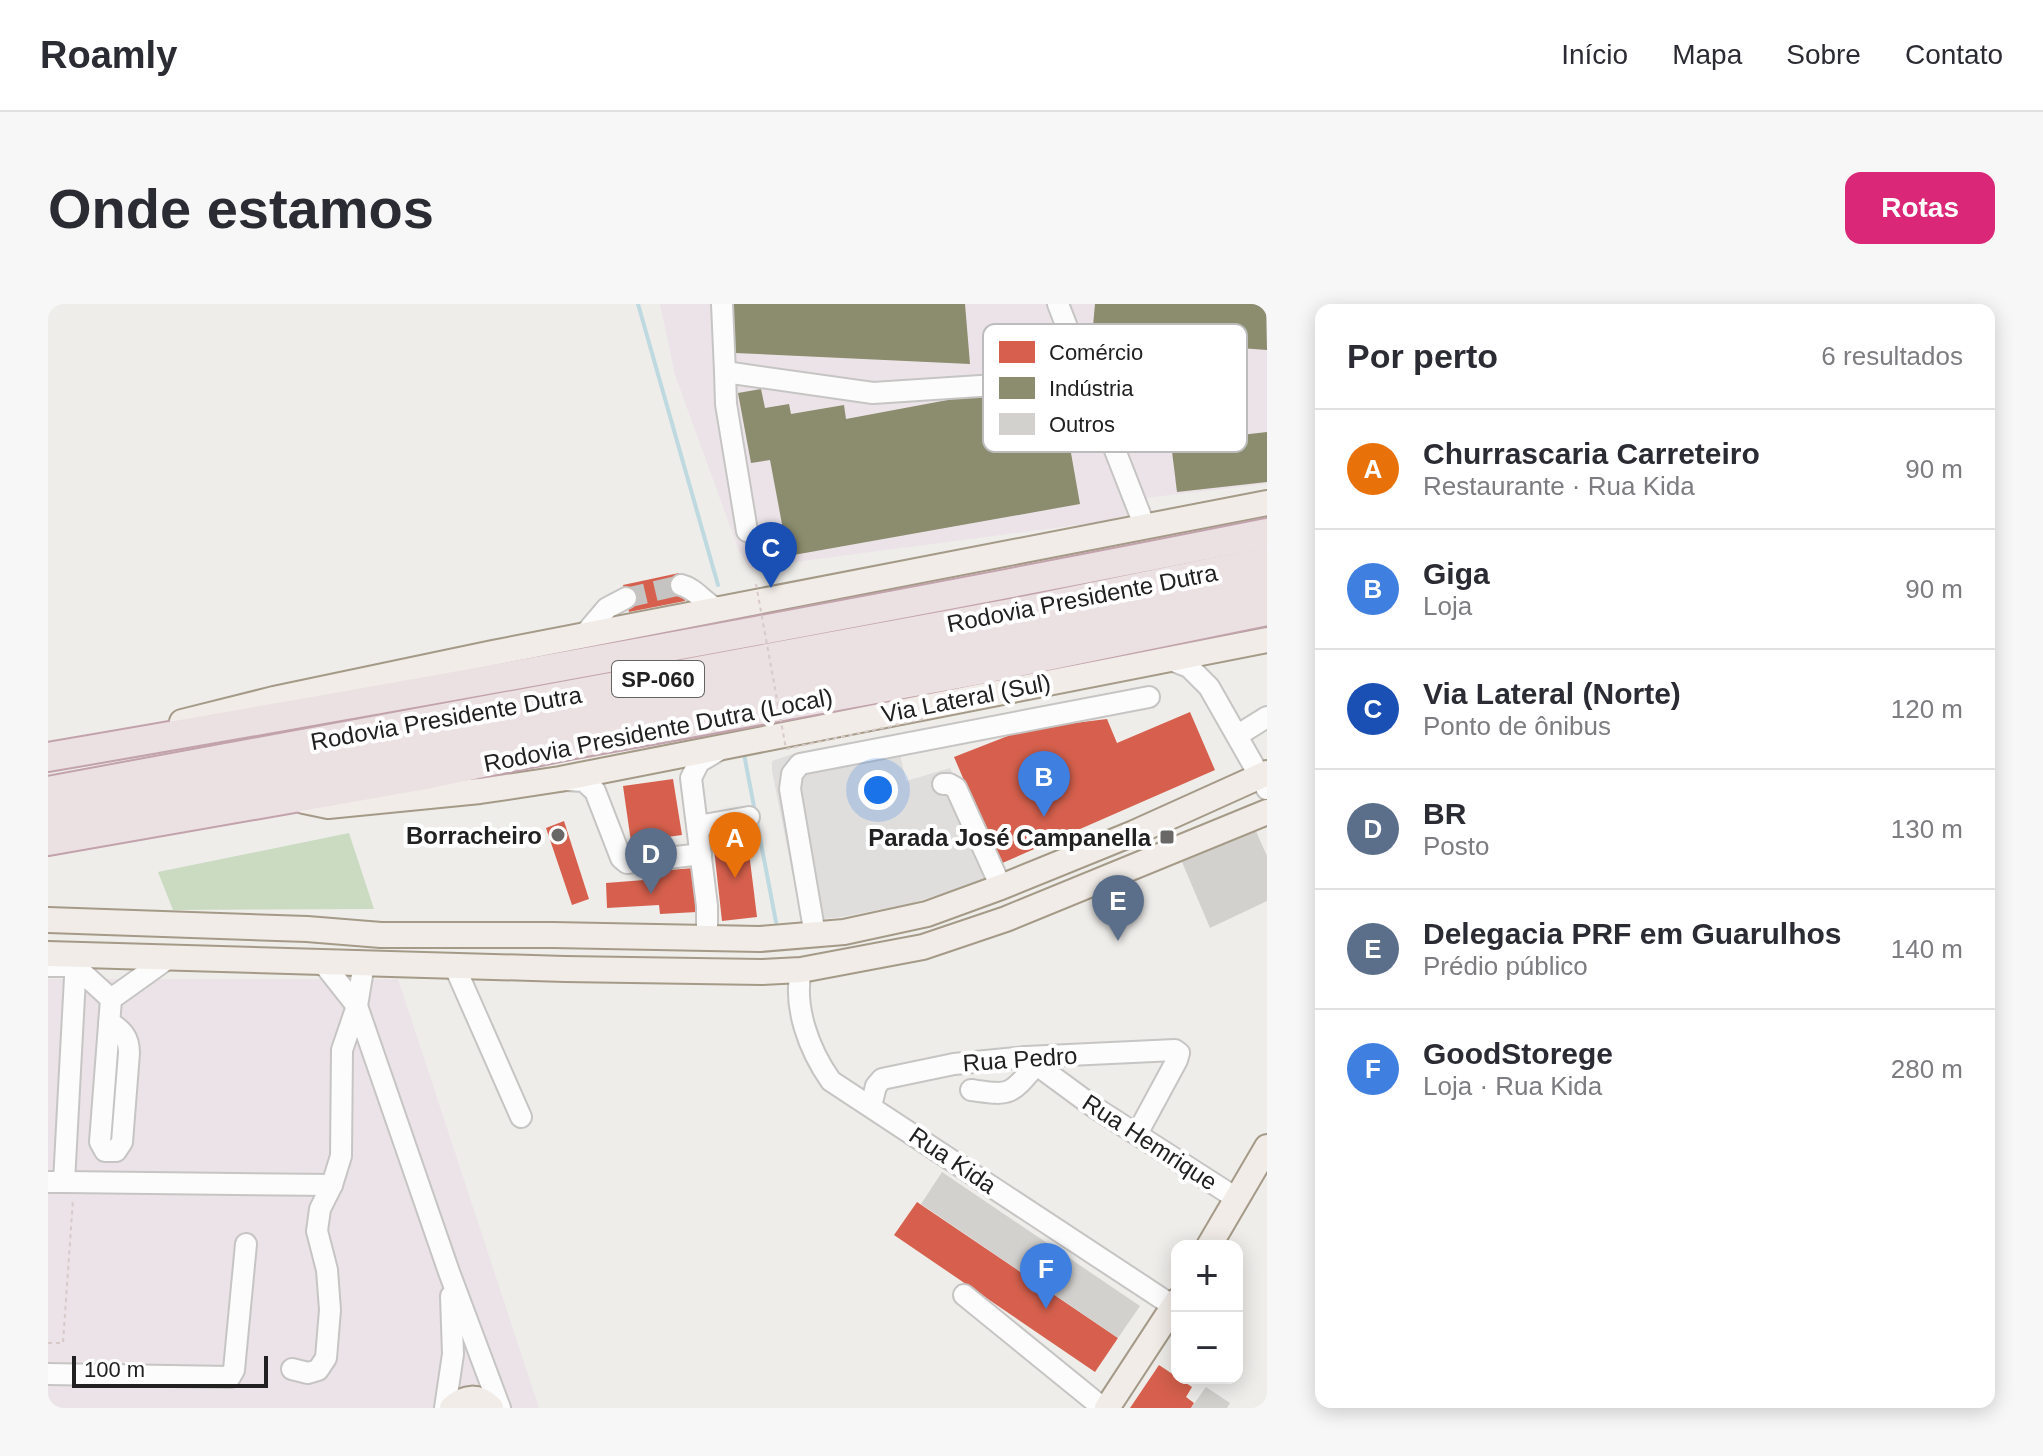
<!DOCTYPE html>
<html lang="pt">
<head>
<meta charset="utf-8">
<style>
	:root { --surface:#fff; --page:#f7f7f7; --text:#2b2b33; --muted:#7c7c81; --line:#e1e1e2; --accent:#db2777 }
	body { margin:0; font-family:Arial,sans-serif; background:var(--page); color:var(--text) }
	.controls { position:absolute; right:24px; bottom:24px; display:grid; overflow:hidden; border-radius:16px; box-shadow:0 4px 20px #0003 }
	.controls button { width:72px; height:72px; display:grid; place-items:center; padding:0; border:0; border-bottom:2px solid var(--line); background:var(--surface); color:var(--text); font:40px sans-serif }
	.scale { position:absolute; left:24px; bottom:20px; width:196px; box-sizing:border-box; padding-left:8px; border:4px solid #212121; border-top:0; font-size:22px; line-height:28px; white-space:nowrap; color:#212121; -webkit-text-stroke:6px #fff; paint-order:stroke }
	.you { position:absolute; left:830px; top:486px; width:28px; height:28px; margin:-20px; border:6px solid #fff; border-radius:50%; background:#1a73e8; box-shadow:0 0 0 12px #1a73e833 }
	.badge { display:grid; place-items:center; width:52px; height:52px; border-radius:50%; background:var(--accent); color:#fff; font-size:26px; font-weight:700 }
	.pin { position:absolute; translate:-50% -66px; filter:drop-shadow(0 2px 4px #0008) }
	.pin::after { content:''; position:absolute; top:42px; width:28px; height:24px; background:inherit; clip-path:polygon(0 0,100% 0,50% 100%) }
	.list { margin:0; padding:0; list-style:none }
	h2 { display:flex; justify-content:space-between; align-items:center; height:104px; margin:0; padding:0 32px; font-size:34px }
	h2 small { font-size:26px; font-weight:400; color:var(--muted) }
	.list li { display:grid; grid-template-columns:52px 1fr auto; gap:24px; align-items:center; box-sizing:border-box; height:120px; padding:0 32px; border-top:2px solid var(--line) }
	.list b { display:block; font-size:30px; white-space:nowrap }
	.list p { margin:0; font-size:26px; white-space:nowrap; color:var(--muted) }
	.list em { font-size:26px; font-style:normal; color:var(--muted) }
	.map { position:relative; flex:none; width:1219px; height:1104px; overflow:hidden; border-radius:16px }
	header { display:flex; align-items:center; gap:48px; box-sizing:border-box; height:112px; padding:0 40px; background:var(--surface); border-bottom:2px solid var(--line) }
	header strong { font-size:38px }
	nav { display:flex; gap:44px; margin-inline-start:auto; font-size:28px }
	.intro { display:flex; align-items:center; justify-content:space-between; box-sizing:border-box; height:192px; padding:0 48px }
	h1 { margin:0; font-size:56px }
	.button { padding:20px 36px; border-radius:16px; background:var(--accent); color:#fff; font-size:28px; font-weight:700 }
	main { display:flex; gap:48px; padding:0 48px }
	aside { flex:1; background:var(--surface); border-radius:16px; box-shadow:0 4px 20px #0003 }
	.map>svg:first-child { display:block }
	.industrial { fill:#ebe3e8 }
	.forest { fill:#cadbc1 }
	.parking { fill:#dfdedd }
	.shops { fill:#d6604d }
	.industry { fill:#8c8c6e }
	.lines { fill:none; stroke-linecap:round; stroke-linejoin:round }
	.stream { stroke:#bfd9e0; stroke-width:4 }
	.building { fill:#d3d1ce }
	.minor-tunnel { stroke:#c5c4c2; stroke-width:20; stroke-dasharray:20 10; stroke-linecap:butt }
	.minor-casing { stroke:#c6c5c4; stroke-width:24 }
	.major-casing { stroke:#a49a87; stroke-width:28 }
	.highway-casing { stroke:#c2a2ab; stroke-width:32 }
	.path { stroke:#d7cac8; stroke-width:2; stroke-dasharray:4 4; stroke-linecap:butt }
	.minor { stroke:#fcfcfc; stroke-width:20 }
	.major { stroke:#f1ece7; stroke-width:24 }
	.highway { stroke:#ebe0e2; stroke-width:28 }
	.path-bridge { stroke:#d7cac8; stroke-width:2; stroke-dasharray:4 4; stroke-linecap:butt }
	.poi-dot { fill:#696867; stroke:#fff; stroke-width:3 }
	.labels { text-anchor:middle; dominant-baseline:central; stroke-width:8; stroke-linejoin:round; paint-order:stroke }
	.shield { fill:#fff; stroke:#646464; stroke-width:2 }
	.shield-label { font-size:22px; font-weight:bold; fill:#212121 }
	.street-label { font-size:24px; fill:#212121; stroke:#fff }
	.poi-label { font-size:24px; font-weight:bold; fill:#212121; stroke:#fff; text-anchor:end }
	.key { fill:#fff; stroke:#bcbcbc; stroke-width:2 }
	.key-label { font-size:22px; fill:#212121 }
</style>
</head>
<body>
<header>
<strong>Roamly</strong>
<nav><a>Início</a><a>Mapa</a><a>Sobre</a><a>Contato</a></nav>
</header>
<div class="intro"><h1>Onde estamos</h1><a class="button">Rotas</a></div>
<main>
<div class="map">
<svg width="1219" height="1104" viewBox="0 0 1219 1104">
	<rect width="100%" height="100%" fill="#eeedea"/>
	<!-- industrial -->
	<g class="industrial">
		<polygon points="612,0 1219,0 1219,180 1097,194 1075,215 701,264 690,244 627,71"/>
		<polygon points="0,675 350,675 491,1104 0,1104"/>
	</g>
	<!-- forest -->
	<polygon class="forest" points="301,529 326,605 125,606 110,568"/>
	<!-- parking -->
	<polygon class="parking" points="848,431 858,477 902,464 949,568 946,573 864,599 794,613 754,617 724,467 724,457 751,448"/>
	<!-- shops -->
	<g class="shops">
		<polygon points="631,269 637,297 581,308 575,281"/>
		<polygon points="1142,408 1167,466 952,560 906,453 978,425 1059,415 1069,439"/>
		<polygon points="625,475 634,531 583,538 575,482"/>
		<polygon points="516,517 541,595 524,601 498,524"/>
		<polygon points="699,532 709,613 674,617 665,536"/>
		<polygon points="646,564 649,608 612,610 611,601 559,604 558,579 609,575 608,567"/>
		<polygon points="869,898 1070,1034 1047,1068 846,931"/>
		<polygon points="1111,1061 1144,1083 1138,1093 1146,1099 1143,1104 1082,1104"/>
	</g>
	<!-- industry -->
	<g class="industry">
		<polygon points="683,0 917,0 922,60 687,49"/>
		<polygon points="1047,0 1218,0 1219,46 1044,33"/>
		<polygon points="713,85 717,104 741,100 743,110 796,101 798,115 937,89 941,111 1014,98 1032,200 740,252 722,156 703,159 690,89"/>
		<polygon points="1219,128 1219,178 1129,188 1123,139"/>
	</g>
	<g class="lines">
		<!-- stream -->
		<g class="stream">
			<polyline points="590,0 670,281"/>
			<polyline points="696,450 728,618"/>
		</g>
	</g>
	<!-- building -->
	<g class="building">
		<polygon points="1207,525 1219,552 1219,597 1162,624 1134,558"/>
		<polygon points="894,868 1092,1002 1070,1034 873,900"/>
		<polygon points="1158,1083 1182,1099 1179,1104 1143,1104"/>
	</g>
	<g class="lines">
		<!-- minor-tunnel -->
		<polyline class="minor-tunnel" points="578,294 633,281"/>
		<!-- minor casing -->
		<g class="minor-casing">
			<g id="minor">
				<polyline points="674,0 677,68 825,89 994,78 1044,87"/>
				<polyline points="1010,0 1097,223"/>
				<polyline points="677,68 678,100 699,227"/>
				<path d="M633,281C649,285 655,299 670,305"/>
				<polyline points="536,331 559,304 578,294"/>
				<polyline points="1120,355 1141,363 1161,383 1219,485"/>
				<polyline points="1190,431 1219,413"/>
				<polyline points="517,476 536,477 547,487 573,554 579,559 653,550"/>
				<polyline points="895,480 901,480 908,484 953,583"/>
				<polyline points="650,522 701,513"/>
				<polyline points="659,626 659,602 643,474 651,458 673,445"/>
				<polyline points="767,631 742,485 744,470 752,460 1101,393"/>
				<polyline points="275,659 309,702 401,968 452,1104"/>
				<polyline points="406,661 473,813"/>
				<path d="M1,662H27L63,695L52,838L57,847H68L74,838L81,749C81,733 74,726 61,718"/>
				<path d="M753,666C745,703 761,746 783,777L1125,1002"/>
				<polyline points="63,695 119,655"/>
				<polyline points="978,753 1046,803 1188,894"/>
				<path d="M923,786C961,791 961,793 987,762"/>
				<polyline points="823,802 828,782 834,775 906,760 978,753 1127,746 1131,749 1129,756 1089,830"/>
				<polyline points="0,878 16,878 28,655"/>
				<polyline points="16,878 284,881"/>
				<polyline points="916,991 1055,1104"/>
				<polyline points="244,1065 260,1069 270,1066 278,1054 282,1006 279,966 269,927 272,905 284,881 293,852 294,746 309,702 316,659"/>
				<polyline points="0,1070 182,1073 186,1066 198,940"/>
				<polyline points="397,1104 405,1050 403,992"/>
			</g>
		</g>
		<!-- major casing -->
		<g class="major-casing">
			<g id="major">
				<polyline points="134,418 226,395 445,349 1219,199"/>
				<polyline points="256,497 280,502 432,487 512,475 1219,336"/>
				<polyline points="0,616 259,625 333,631 505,631 712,635 796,628 879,610 953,583 1086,529 1219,469"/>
				<polyline points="0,650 517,665 714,668 753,666 875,643 958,615 1219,508"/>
				<polyline points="1161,942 1219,843"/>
				<path d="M404,1104C417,1092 430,1091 443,1104"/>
				<polyline points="1059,1104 1129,997"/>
			</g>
		</g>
		<!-- highway casing -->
		<g class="highway-casing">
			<g id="highway">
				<path d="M0,453C407,383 814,310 1219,229"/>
				<polyline points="0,487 979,306 1219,257"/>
				<path d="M0,511C407,440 814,367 1219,284"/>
				<polyline points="0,537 377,471 521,441 926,367 1219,307"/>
			</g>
		</g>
		<!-- path -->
		<polyline class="path" points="0,1039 15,1039 25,895"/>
		<!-- minor -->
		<use href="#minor" class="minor"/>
		<!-- major -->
		<use href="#major" class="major"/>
		<!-- highway -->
		<use href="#highway" class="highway"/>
		<!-- path-bridge -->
		<polyline class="path-bridge" points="708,280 738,445 880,414"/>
	</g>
	<!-- markers -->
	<g class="poi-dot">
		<circle cx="510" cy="531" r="8"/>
		<rect x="1111" y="525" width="16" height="16" rx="4"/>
	</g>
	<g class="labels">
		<!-- shield labels -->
		<rect class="shield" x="564" y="357" width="92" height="36" rx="6"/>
		<g class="shield-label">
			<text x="610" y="375">SP-060</text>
		</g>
		<!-- street labels -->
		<g class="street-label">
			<text transform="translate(1034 294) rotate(-11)">Rodovia Presidente Dutra</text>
			<text transform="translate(918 394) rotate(-11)">Via Lateral (Sul)</text>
			<text transform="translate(398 414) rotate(-10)">Rodovia Presidente Dutra</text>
			<text transform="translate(610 426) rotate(-11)">Rodovia Presidente Dutra (Local)</text>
			<text transform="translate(972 755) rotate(-4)">Rua Pedro</text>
			<text transform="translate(1102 838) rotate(33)">Rua Hemrique</text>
			<text transform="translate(905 856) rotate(34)">Rua Kida</text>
		</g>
		<!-- poi labels -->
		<g class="poi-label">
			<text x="494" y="531">Borracheiro</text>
			<text x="1103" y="533">Parada José Campanella</text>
		</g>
	</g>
	<!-- legend -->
	<rect x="935" y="20" width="264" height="128" rx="12" class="key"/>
	<rect x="951" y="37" width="36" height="22" fill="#d6604d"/>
	<rect x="951" y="73" width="36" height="22" fill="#8c8c6e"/>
	<rect x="951" y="109" width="36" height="22" fill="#d3d1ce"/>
	<g class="key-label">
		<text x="1001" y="56">Comércio</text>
		<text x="1001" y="92">Indústria</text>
		<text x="1001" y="128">Outros</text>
	</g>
</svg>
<div class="controls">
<button>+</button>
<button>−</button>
</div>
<div class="scale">100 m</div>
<div class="you"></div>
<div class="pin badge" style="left:687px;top:574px;background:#e8710a">A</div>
<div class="pin badge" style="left:996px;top:513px;background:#3f7fe0">B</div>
<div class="pin badge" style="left:723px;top:284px;background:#1a4fb4">C</div>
<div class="pin badge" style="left:603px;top:590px;background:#5c6f8a">D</div>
<div class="pin badge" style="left:1070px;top:637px;background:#5c6f8a">E</div>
<div class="pin badge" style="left:998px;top:1005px;background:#3f7fe0">F</div>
</div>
<aside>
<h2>Por perto<small>6 resultados</small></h2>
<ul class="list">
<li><span class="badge" style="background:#e8710a">A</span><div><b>Churrascaria Carreteiro</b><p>Restaurante · Rua Kida</p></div><em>90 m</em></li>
<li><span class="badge" style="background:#3f7fe0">B</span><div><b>Giga</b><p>Loja</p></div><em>90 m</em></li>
<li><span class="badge" style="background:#1a4fb4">C</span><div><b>Via Lateral (Norte)</b><p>Ponto de ônibus</p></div><em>120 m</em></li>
<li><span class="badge" style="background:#5c6f8a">D</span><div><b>BR</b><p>Posto</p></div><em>130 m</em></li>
<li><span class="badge" style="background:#5c6f8a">E</span><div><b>Delegacia PRF em Guarulhos</b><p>Prédio público</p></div><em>140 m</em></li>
<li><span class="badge" style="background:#3f7fe0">F</span><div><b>GoodStorege</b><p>Loja · Rua Kida</p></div><em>280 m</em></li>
</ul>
</aside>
</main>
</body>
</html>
